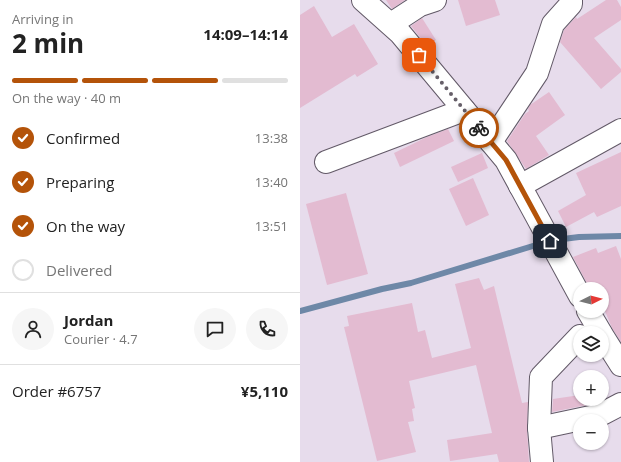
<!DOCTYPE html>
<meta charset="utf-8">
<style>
:root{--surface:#fff;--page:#f6f6f6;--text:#222;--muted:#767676;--line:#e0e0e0;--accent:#b45309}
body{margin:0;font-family:"Open Sans",sans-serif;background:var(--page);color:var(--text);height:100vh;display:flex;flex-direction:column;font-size:15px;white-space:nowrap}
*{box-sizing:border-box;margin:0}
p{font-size:13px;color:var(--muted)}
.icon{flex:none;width:22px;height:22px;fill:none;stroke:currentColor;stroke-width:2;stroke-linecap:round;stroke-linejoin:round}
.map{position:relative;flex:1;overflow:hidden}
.sheet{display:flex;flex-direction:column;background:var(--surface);width:300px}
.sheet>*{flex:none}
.needle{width:26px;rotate:84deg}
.buttons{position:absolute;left:273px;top:282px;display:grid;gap:8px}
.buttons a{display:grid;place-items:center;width:36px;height:36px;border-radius:50%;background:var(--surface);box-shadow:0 1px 3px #0004;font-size:20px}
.pin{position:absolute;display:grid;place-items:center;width:34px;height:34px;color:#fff;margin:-17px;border-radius:8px;box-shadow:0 2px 6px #0006}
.courier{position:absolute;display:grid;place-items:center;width:40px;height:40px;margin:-20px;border:3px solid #b45309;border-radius:50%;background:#fff;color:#222;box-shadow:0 1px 5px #0007}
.head em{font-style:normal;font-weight:700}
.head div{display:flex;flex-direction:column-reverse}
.head{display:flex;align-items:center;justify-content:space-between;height:68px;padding:0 12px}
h1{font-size:26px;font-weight:700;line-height:30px}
.bar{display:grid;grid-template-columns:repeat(4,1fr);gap:6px 4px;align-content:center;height:48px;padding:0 12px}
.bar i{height:5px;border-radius:3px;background:var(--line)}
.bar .active{background:var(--accent)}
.bar p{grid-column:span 4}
.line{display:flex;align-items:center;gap:10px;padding:0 12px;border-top:1px solid var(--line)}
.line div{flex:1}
.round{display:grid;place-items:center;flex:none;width:42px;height:42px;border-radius:21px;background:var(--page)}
ol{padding:0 12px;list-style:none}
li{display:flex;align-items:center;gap:12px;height:44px}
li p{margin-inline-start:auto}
li .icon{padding:4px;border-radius:50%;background:var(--accent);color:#fff;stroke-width:4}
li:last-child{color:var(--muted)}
li i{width:22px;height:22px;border:2px solid var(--line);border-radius:50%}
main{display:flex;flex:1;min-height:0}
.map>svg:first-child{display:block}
</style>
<main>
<section class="sheet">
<div class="head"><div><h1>2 min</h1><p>Arriving in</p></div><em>14:09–14:14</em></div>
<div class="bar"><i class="active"></i><i class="active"></i><i class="active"></i><i></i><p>On the way · 40 m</p></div>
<ol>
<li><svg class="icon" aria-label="check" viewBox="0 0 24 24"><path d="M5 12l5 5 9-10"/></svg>Confirmed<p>13:38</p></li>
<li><svg class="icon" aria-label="check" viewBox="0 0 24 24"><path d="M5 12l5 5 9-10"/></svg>Preparing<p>13:40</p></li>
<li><svg class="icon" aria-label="check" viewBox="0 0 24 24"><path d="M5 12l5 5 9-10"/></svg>On the way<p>13:51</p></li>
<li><i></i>Delivered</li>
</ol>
<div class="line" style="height:72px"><a class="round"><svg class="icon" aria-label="person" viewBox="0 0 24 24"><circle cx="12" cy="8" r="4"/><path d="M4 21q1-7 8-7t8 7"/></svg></a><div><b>Jordan</b><p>Courier · 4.7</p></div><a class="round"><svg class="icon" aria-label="chat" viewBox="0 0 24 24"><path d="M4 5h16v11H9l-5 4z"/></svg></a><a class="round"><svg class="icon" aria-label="phone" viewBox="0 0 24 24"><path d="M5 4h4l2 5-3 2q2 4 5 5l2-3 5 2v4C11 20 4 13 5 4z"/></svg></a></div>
<div class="line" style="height:52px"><div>Order #6757</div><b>¥5,110</b></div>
</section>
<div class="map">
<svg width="321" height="462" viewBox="0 0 321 462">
<rect width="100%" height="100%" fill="#e7dcec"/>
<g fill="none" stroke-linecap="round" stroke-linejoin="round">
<g stroke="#6e88a7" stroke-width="6">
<polyline points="255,240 279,237 321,236"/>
<polyline points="0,311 82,289 111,283 246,242"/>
</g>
</g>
<g fill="#e3bbd1">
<polygon points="86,0 105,0 92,9"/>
<polygon points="158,0 195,0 200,15 166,26"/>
<polygon points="306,0 317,0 321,7 321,20 294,38 321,69 321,72 301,89 260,42 264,30 276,17 277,19"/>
<polygon points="14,6 32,37 54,24 78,64 57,77 55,74 0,108 0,15"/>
<polygon points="122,18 136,40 127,46 111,26"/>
<polygon points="249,92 265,115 236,136 249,155 226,169 207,141 225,114 229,111 228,109 230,105"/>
<polygon points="148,129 154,141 100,167 94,153 127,137"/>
<polygon points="321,152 321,206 297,217 294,212 266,227 258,211 286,195 276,173"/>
<polygon points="182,153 188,168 158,182 151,167"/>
<polygon points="173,178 189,215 166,226 149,189"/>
<polygon points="46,193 68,274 27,285 6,204"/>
<polygon points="316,246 321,259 321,342 312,328 302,304 302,289 290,289 273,257 296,248 298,253"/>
<polygon points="179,278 184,290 194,286 222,403 228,402 227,429 229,462 199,462 197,454 150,461 147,440 192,433 176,365 109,381 115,408 112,409 114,421 108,422 116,452 77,461 44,327 49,326 47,316 112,303 118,332 125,330 132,358 171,348 155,284"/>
<polygon points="280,395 280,399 287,399 287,405 252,412 253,399"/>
</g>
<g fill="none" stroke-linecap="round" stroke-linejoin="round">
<defs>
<g id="minor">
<polyline points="63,0 100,33 206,160 280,296"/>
<polyline points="91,24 120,5 135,0"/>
<polyline points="191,142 237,73 253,24 271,4 271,0"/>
<polyline points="26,162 164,110"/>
<polyline points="220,186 321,130"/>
<polyline points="288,311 301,333"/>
<polyline points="302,335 321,365"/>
<polyline points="239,428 300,415 321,404"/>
<polyline points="242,462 239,428 241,377 280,336"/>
</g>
</defs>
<use href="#minor" stroke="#625967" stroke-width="24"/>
<use href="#minor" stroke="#fff" stroke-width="22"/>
</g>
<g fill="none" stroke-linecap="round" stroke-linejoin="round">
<polyline stroke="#665f69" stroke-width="4" stroke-dasharray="0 7.2" points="119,55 179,128"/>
<polyline stroke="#b45309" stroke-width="5" points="179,128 206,160 250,241"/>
</g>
</svg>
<div class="buttons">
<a><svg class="needle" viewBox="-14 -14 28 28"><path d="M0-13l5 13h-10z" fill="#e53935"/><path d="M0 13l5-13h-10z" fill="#767676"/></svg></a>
<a><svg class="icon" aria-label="layers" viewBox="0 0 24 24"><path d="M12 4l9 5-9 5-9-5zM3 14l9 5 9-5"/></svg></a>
<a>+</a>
<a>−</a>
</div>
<div class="pin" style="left:119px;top:55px;background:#ea580c"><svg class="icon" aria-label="bag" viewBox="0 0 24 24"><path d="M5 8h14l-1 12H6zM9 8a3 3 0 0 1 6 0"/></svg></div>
<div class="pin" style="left:250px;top:241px;background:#1f2937"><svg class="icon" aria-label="home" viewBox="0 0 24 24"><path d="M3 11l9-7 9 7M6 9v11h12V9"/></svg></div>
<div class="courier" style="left:179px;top:128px"><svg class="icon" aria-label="bike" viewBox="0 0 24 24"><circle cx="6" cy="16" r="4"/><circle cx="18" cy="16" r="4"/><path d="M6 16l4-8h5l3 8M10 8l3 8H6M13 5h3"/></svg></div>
</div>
</main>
